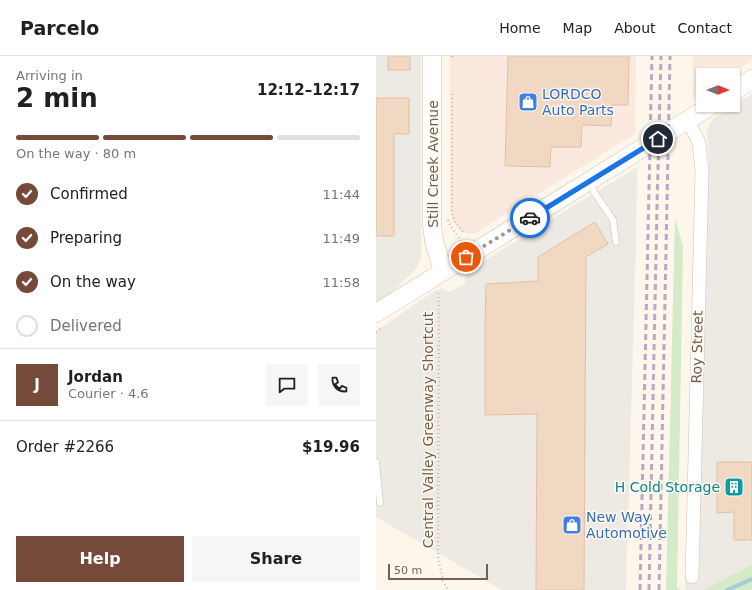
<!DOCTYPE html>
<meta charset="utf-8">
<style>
:root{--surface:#fff;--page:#f6f6f6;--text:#202124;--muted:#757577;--line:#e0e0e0;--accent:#764a3a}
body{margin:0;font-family:"DejaVu Sans",sans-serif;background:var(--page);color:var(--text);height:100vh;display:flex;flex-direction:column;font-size:15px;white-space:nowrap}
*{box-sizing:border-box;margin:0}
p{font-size:13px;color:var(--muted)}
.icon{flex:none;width:22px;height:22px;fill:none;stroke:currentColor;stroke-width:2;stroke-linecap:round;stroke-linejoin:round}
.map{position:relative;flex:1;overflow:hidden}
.sheet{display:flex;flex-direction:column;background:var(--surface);width:376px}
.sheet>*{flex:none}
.needle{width:26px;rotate:90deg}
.controls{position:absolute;left:320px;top:12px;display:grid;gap:8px}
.controls a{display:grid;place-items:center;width:44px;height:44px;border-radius:0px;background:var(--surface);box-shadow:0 1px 3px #0004;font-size:20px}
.scale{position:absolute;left:12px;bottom:10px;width:100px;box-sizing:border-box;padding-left:4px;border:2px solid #765f4e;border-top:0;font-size:11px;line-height:14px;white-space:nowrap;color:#765f4e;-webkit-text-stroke:3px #fefaf1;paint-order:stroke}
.pin{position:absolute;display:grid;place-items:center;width:34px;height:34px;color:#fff;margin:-17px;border:2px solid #fff;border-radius:50%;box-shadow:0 1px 4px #0007}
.courier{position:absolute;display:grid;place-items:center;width:40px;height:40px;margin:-20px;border:3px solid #1a73e8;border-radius:50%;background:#fff;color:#222;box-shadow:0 1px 5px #0007}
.overview em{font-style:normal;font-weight:700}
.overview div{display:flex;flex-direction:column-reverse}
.overview{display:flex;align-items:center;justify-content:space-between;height:68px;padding:0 16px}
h1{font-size:26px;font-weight:700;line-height:30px}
.bar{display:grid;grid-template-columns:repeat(4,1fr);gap:6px 4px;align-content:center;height:48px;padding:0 16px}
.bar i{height:5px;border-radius:3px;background:var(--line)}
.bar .on{background:var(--accent)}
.bar p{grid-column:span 4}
.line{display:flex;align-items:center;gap:10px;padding:0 16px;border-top:1px solid var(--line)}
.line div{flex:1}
.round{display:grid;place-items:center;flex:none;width:42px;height:42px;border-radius:0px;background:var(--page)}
ol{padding:0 16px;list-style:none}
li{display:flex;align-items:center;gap:12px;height:44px}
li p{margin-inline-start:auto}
li .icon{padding:4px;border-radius:50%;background:var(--accent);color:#fff;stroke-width:4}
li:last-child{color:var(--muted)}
li i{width:22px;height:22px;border:2px solid var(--line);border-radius:50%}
.button{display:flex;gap:8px;margin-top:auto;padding:8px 16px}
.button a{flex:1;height:46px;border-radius:0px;background:var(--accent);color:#fff;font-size:16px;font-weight:700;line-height:46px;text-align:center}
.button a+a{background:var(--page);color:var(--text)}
header{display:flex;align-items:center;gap:24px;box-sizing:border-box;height:56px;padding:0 20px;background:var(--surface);border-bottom:1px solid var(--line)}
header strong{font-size:19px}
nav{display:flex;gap:22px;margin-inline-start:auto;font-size:14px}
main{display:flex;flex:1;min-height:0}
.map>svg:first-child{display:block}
</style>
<header>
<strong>Parcelo</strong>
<nav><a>Home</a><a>Map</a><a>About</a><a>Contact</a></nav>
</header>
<main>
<section class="sheet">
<div class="overview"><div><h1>2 min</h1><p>Arriving in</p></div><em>12:12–12:17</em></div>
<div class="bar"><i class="on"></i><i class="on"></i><i class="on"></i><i></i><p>On the way · 80 m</p></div>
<ol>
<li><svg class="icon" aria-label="check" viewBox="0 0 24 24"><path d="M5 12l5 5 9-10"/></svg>Confirmed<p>11:44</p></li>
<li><svg class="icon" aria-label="check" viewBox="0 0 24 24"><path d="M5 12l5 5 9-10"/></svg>Preparing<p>11:49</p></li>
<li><svg class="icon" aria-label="check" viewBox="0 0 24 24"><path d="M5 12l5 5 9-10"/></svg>On the way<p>11:58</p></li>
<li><i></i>Delivered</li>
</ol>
<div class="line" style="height:72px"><b class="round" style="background:var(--accent);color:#fff">J</b><div><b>Jordan</b><p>Courier · 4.6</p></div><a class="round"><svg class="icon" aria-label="chat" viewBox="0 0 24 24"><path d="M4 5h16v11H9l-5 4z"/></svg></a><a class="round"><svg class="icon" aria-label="phone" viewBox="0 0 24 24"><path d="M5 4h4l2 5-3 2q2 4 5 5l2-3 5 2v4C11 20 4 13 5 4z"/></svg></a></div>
<div class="line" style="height:52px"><div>Order #2266</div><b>$19.96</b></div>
<div class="button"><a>Help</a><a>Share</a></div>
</section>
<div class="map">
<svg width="376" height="534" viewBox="0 0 376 534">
<rect width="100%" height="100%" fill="#fcf6eb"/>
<g fill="#fbe9df">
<polygon points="74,0 260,0 259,78 99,177 91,178 84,175 78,167 74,153"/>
<polygon points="317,0 376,0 376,4 355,19 327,19 327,37 316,44"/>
</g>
<g fill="#ede9e3">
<polygon points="0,0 45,0 45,203 40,213 13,238 0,246"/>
<polygon points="376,38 376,534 309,534 310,520 323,519 333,109 331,75 334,67 338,62"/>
<polygon points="261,111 260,185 250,534 126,534 0,461 0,275 60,234 67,233 73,236 89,228 89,220 98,211"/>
</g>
<g fill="#d4eac9">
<polygon points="299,163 307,190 301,531 305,534 290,534"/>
<polygon points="376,509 376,534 327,534"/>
</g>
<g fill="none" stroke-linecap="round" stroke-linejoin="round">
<polyline stroke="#a6ccd7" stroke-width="4" points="351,534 376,523"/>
</g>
<g fill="#f0d8c3" stroke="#e2bfa4">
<rect x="12" y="0" width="22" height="14"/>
<polygon points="132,0 253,0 252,49 236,49 235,70 206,69 205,91 175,91 174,111 129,110"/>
<polygon points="0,42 33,42 33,78 18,78 18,180 0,180"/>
<polygon points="219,166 232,188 210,201 208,534 160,534 161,358 109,359 109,270 110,228 162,225 162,201"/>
<polygon points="341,406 376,406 376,484 358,484 358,456 341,457"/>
</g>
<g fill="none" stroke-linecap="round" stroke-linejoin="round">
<defs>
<g id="lane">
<polyline points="212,127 237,164 240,186"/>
<polyline points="0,406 4,447"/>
</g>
<polyline id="street" points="312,64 323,87 326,115 316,521"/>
<g id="secondary">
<polyline points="56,0 56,169 58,185 67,215"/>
<polyline points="357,36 376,23"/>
<polyline points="0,257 336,49"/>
</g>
</defs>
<use href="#lane" stroke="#cebfb0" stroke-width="7"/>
<use href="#street" stroke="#cebfb0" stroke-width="14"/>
<use href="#secondary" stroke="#d3c1b0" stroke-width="19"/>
<g stroke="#d6bba6" stroke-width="2.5" stroke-dasharray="1 3" stroke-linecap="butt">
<polyline points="76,1 76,0"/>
<path d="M76,38V157C78,166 83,170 88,177"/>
<path d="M72,164C75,174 82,177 85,187"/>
<polyline points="62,237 63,253 62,501 67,525 72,534"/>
<polyline points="0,276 6,272"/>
</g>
<use href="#lane" stroke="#fff" stroke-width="6"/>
<use href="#street" stroke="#fff" stroke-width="13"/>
<use href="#secondary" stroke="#fff" stroke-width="18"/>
<g stroke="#baa8c6" stroke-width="3" stroke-dasharray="6 4" stroke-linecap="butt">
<polyline points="264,534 276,0"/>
<polyline points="273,534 281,151 285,0"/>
<polyline points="283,534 294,0"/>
</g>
</g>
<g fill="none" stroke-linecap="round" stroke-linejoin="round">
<polyline stroke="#a59485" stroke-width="4" stroke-dasharray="0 7.2" points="90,201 154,162"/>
<polyline stroke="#1a73e8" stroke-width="5" points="154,162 282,83"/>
</g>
<defs>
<symbol id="shop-square" viewBox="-11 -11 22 22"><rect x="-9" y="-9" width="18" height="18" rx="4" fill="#3f7fe0" stroke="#fefaf1"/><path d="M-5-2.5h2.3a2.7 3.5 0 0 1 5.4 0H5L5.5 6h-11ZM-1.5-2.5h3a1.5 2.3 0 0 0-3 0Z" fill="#fff"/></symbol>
<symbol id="building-square" viewBox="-11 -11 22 22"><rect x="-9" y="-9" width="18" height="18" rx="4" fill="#0f9aa8" stroke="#fefaf1"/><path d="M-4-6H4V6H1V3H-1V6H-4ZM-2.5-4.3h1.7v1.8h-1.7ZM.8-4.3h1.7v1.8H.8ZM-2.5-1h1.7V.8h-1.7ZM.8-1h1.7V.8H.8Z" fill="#fff"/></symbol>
</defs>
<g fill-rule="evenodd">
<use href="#shop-square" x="141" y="35" width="22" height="22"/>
<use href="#building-square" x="347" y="420" width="22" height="22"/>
<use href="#shop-square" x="185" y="458" width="22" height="22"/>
</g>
<g text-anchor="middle" stroke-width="3" stroke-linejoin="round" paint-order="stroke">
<g font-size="14" fill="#366cbe" stroke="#fefaf1" text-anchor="start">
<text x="166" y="43">LORDCO<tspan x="166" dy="16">Auto Parts</tspan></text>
<text x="210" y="466">New Way<tspan x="210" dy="16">Automotive</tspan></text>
</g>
<g font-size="14" fill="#765f4e" stroke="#fefaf1">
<text transform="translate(57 108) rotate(-90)" y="5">Still Creek Avenue</text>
<text transform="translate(321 291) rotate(-89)" y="5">Roy Street</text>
<text transform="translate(52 374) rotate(-90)" y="5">Central Valley Greenway Shortcut</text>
</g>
<g font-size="14" fill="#0d838f" stroke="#fefaf1" text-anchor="end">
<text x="344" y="436">H Cold Storage</text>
</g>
</g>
</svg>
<div class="controls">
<a><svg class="needle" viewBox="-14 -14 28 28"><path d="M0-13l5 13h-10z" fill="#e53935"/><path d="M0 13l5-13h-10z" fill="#757577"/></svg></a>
</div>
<div class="scale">50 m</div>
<div class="pin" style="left:90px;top:201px;background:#ea580c"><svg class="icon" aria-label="bag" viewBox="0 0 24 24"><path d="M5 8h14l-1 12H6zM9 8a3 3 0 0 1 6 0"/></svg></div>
<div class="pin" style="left:282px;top:83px;background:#1f2937"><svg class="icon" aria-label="home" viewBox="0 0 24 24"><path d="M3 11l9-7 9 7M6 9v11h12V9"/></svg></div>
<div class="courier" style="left:154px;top:162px"><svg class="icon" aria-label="car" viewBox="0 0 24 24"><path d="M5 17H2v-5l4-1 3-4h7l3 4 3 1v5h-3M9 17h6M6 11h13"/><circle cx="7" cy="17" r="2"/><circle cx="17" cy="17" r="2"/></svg></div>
</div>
</main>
